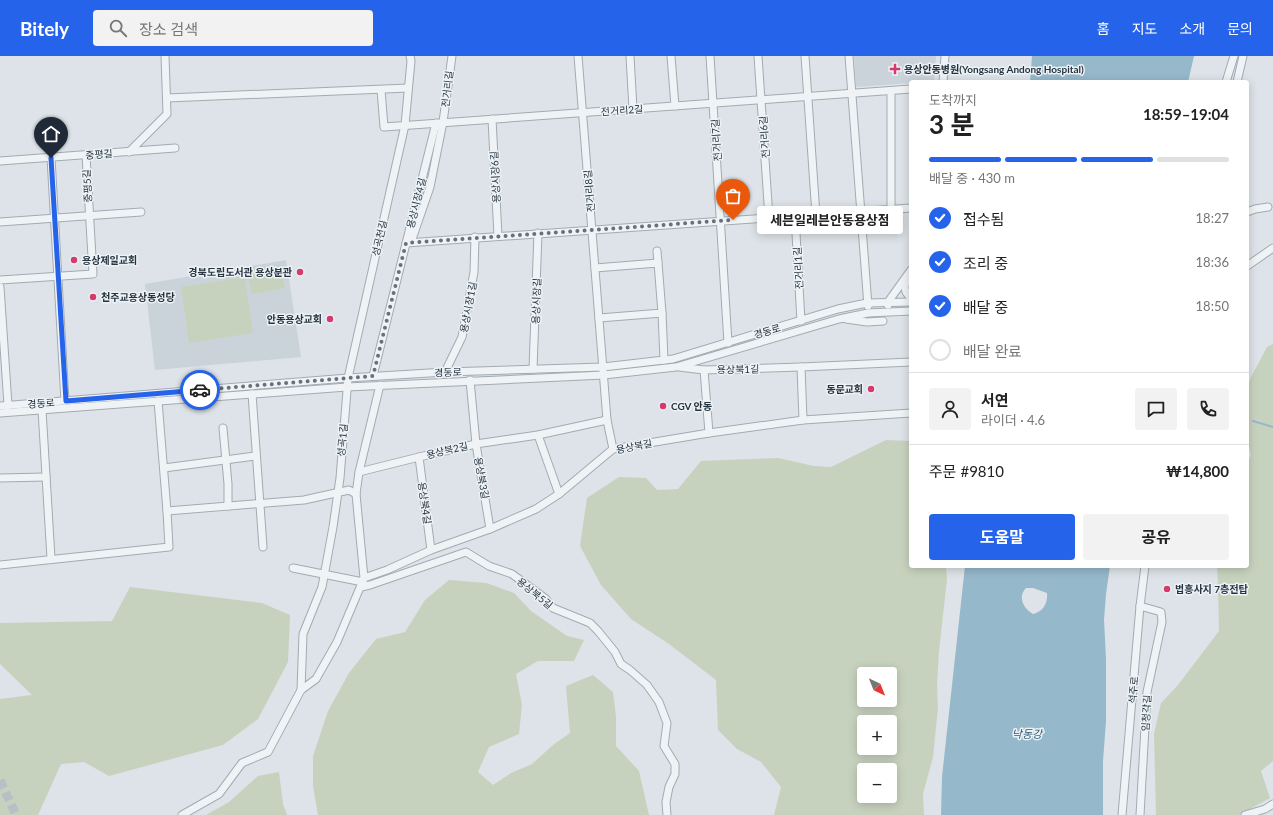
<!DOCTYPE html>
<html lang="ko">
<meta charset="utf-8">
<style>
:root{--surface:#fff;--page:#f2f2f2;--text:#222;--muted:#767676;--line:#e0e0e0;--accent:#2563eb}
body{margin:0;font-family:Lato,"Noto Sans KR",sans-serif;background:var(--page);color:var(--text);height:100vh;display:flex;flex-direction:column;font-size:15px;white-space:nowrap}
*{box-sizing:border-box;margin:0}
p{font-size:13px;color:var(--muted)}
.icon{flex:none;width:22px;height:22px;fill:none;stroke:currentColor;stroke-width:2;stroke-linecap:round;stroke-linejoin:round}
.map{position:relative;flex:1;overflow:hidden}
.sheet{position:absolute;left:909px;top:24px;width:340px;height:488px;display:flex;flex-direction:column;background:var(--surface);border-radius:4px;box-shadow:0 2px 10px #0003}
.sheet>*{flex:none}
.needle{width:26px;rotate:137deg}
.fabs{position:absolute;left:857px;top:611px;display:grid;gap:8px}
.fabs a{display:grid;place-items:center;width:40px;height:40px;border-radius:4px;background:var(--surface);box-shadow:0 2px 10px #0003;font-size:20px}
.pin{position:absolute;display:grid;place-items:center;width:34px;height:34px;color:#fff;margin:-41px -17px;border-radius:50% 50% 50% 0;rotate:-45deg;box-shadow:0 0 4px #0007}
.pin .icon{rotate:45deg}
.courier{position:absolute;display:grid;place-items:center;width:40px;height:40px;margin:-20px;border:3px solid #2563eb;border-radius:50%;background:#fff;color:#222;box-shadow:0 1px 5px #0007}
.bubble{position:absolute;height:28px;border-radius:4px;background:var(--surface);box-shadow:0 2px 10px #0003;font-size:13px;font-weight:700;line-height:28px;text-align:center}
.summary em{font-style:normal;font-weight:700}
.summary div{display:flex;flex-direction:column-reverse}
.summary{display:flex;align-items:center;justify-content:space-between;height:68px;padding:0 20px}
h1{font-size:26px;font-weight:700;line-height:30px}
.bar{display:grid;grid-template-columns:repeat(4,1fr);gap:6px 4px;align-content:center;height:48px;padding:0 20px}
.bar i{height:5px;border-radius:3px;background:var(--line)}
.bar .current{background:var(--accent)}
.bar p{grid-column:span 4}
.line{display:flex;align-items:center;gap:10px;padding:0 20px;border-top:1px solid var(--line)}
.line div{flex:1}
.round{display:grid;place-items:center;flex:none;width:42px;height:42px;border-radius:4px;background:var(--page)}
ol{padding:0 20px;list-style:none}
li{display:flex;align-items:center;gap:12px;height:44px}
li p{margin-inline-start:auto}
li .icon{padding:4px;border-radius:50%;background:var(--accent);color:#fff;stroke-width:4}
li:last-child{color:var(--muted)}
li i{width:22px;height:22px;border:2px solid var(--line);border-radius:50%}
.cta{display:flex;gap:8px;margin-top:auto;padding:8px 20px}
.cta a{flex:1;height:46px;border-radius:4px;background:var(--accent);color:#fff;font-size:16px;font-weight:700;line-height:46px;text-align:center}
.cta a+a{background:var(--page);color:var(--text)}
header{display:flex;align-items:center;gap:24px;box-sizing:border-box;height:56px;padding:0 20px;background:var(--accent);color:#fff}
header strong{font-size:19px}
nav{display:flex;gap:22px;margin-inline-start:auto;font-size:14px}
.search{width:280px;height:36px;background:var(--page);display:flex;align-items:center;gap:10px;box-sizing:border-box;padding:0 14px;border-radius:4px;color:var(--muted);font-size:15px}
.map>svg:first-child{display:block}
</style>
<header>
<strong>Bitely</strong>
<div class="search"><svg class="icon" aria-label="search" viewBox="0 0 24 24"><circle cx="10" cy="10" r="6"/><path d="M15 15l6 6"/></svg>장소 검색</div>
<nav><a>홈</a><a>지도</a><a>소개</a><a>문의</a></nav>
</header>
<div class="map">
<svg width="1273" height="759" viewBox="0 0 1273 759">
<rect width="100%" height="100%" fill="#dde3e8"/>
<g fill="#cbd3da">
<polygon points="854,0 936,0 934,26 911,26 911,27 856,31"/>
<polygon points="286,204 301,301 155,314 145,228"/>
</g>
<g fill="#c7d2be" fill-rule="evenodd">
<polygon points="280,208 285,232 252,238 247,215"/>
<polygon points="245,221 253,277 189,287 181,231"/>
<polygon points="1273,288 1273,705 1261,715 1270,742 1239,759 1156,759 1154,678 1161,647 1178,629 1219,575 1218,530 1217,510 1247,510 1247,409 1251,399 1247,385 1247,332 1251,321 1267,291"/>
<path d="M886,384L911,385V510H946L947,523L939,595L937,630L938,652L933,701L923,738L924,759H774L781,731L761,706L737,693L718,674L716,624L669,588L631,563L601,529L580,490L587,442L619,421L646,422L657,434L678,433L701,405L778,402L814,410L831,411ZM864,618H890V644H864ZM864,666H890V692H864ZM864,714H890V740H864Z"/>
<polygon points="449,524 486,527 514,537 531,555 567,580 584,584 574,605 538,605 516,618 522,649 519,678 489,691 478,716 493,729 511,717 532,708 553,689 570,677 566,630 593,619 613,636 616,661 616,690 639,715 649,759 318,759 313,730 313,700 328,655 349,617 376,583 405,576 425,544"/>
<polygon points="130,531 262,547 290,559 288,606 258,663 223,689 109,720 84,706 61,708 38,759 0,759 0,643 32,639 0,608 0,567 112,565"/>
<polygon points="279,716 283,748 287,759 206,759 229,746 258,720"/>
</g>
<g fill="#96b8cb" fill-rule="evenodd">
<polygon points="1032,0 1194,0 1188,26 1030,26"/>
<path d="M965,510H1110L1106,538L1104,564L1106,603V665L1103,705V759H941L942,721ZM1026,532H1033L1047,537C1048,547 1043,556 1033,558C1024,553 1017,541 1026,532Z"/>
</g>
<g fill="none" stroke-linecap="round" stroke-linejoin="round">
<g stroke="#96b8cb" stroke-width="2">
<polyline points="1247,361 1248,361"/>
<polyline points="1253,365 1273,371"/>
</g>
<polyline stroke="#b8c0c6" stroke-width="9" stroke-dasharray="9 4.5" stroke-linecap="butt" points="0,724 16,759"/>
<defs>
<g id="minor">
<polyline points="578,0 607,364 613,393"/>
<polyline points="630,0 633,53"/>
<polyline points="671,0 675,50"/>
<polyline points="710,0 728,287"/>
<polyline points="758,0 769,162"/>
<polyline points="805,0 816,159"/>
<polyline points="849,0 868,250"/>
<polyline points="943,26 945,0"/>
<polyline points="1226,26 1234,0"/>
<polyline points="1237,26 1243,0"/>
<polyline points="381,34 384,71 911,33"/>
<polyline points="167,42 408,32"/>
<polyline points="492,63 498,180"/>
<polyline points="129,96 167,58 165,0"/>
<polyline points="51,102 65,345"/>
<polyline points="0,105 175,92"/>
<polyline points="891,154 891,35"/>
<polyline points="1247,156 1255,153 1268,151"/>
<polyline points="795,160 801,265"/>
<polyline points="0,166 141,156"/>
<polyline points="411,186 430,131 443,66 452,0"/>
<polyline points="406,187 911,152"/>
<polyline points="657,195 658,207"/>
<polyline points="1247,210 1273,192"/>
<polyline points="595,212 658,207 662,257 599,262"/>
<path d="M907,223C904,231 904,236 911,242"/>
<polyline points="0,224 93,218 86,99"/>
<polyline points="0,231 8,349"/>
<polyline points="888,249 888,246 911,214"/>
<polyline points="662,257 664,304"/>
<polyline points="846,263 867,266 883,265"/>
<polyline points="679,311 704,314 801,311 911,306"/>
<polyline points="801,311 803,364"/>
<polyline points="533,313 538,177"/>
<polyline points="704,314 709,377"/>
<polyline points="445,316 462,281 474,216 475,181"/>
<polyline points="373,320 436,67"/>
<polyline points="470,324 476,388 490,473"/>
<polyline points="252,338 263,491"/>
<polyline points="158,345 167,455"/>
<polyline points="0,350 348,322 445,316 603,311 673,303 838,253 867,247 911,246"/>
<polyline points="42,354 51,502"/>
<polyline points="0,357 347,331 604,319 676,311 839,263 868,257 911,255"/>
<polyline points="223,372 228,428 228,450"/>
<polyline points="538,379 559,438"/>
<polyline points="419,401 431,494"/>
<polyline points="164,412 255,400"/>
<polyline points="359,416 419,401 476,388 538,379 607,364"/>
<polyline points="0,422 46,421"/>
<polyline points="0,509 169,491 167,455 304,444 349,434 356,438"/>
<polyline points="293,512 363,526"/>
<polyline points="364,522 387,514 431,494 490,473 536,453 559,438 613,393 709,377 803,364 911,357"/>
<polyline points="361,531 370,529 466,496 489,510 512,518 546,543 553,552 590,567 598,575 615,596 621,608 630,614 647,629 659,646 667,667 664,690 675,708 675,718 669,731 666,746 667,759"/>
<polyline points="301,634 303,578 322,531 333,471 340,422 348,322 405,69 411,5 410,0"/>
<polyline points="182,759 219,738 242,707 268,696 301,634 316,623 337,586 364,522 356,438 359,416 380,329"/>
<polyline points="1122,759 1140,550 1145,510"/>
<polyline points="1140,759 1147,636 1162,566 1161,556 1140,550"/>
<polyline points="1245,759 1265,753 1273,748"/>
</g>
</defs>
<use href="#minor" stroke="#a2abb2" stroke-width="9"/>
<use href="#minor" stroke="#f0f3f6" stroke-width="7"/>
</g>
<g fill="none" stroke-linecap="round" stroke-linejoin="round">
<polyline stroke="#66717b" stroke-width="4" stroke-dasharray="0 7.2" points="200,334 373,320 406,187 733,164"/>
<polyline stroke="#2563eb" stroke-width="5" points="51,102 66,345 200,334"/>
</g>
<g fill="#d63a6c" stroke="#edf2f6" stroke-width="1.5">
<path d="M893 7h4v4h4v4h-4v4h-4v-4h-4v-4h4z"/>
<circle cx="74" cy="204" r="4"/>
<circle cx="300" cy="216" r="4"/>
<circle cx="93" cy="241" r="4"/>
<circle cx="330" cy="263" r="4"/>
<circle cx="871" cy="333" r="4"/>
<circle cx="663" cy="350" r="4"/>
<circle cx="1167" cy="533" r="4"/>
</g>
<g text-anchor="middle" stroke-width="3" stroke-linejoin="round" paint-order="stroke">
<g font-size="10" font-weight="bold" fill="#263440" stroke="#edf2f6" text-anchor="start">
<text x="904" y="17">용상안동병원(Yongsang Andong Hospital)</text>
<text x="82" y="208">용상제일교회</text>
<text x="292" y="220" text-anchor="end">경북도립도서관 용상분관</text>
<text x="101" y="245">천주교용상동성당</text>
<text x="322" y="267" text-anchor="end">안동용상교회</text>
<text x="863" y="337" text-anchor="end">동문교회</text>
<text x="671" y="354">CGV 안동</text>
<text x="1175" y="537">법흥사지 7층전탑</text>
</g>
<g font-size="10" fill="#263440" stroke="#edf2f6">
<text transform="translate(447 33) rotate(-83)" y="4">전거리길</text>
<text transform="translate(622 54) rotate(-4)" y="4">전거리2길</text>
<text transform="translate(764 81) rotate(-94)" y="4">전거리6길</text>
<text transform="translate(716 84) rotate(-94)" y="4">전거리7길</text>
<text transform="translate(99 98) rotate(-4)" y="4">중평길</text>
<text transform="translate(495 121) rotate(-93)" y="4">용상시장6길</text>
<text transform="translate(87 130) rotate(-93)" y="4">중평5길</text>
<text transform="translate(589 135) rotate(-95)" y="4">전거리8길</text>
<text transform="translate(416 147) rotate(-76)" y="4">용상시장4길</text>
<text transform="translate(379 182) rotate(-77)" y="4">성곡천길</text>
<text transform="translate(798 212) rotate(-93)" y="4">전거리1길</text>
<text transform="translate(536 245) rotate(-88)" y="4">용상시장길</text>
<text transform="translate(468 251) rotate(-79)" y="4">용상시장1길</text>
<text transform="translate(767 275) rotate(-17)" y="4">경동로</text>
<text transform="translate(738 313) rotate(-1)" y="4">용상북1길</text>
<text transform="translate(448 316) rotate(-2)" y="4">경동로</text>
<text transform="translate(41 347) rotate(-4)" y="4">경동로</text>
<text transform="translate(342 384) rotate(-85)" y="4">성곡1길</text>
<text transform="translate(634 390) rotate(-11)" y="4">용상북길</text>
<text transform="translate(447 394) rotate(-13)" y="4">용상북2길</text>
<text transform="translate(482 422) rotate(80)" y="4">용상북3길</text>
<text transform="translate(425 447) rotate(82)" y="4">용상북4길</text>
<text transform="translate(535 537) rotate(39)" y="4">용상북5길</text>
<text transform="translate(1133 634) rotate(-85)" y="4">석주로</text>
<text transform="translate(1146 657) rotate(-87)" y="4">임청각길</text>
</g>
<g font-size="11" font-style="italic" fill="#2e5a76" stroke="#edf2f6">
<text x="1027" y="682">낙동강</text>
</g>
</g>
</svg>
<div class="fabs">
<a><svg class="needle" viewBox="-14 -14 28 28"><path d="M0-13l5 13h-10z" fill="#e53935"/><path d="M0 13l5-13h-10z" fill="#767676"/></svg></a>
<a>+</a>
<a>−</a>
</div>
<div class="pin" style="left:733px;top:164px;background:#ea580c"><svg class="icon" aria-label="bag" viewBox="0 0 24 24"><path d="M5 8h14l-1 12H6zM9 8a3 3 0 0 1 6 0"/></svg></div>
<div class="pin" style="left:51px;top:102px;background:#1f2937"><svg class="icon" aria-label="home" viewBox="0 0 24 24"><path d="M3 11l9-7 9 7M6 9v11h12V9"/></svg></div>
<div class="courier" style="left:200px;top:334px"><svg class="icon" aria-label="car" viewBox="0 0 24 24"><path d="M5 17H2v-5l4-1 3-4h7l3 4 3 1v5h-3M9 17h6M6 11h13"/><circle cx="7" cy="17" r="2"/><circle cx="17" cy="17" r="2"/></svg></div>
<div class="bubble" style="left:757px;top:150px;width:146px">세븐일레븐안동용상점</div>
<section class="sheet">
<div class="summary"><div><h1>3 분</h1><p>도착까지</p></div><em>18:59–19:04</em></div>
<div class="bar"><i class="current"></i><i class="current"></i><i class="current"></i><i></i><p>배달 중 · 430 m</p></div>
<ol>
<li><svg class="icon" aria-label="check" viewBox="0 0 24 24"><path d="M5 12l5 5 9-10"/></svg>접수됨<p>18:27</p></li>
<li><svg class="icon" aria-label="check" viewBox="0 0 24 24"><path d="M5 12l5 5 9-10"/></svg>조리 중<p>18:36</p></li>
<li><svg class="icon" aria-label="check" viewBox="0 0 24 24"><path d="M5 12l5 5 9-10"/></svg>배달 중<p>18:50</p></li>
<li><i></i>배달 완료</li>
</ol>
<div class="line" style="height:72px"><a class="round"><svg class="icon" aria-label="person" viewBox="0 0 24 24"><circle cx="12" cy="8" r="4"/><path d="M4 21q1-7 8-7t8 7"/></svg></a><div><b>서연</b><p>라이더 · 4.6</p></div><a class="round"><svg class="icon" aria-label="chat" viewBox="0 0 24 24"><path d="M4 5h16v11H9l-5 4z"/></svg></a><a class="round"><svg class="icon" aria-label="phone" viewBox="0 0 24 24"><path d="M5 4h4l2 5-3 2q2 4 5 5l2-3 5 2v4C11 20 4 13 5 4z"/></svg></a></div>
<div class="line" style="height:52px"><div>주문 #9810</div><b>₩14,800</b></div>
<div class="cta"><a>도움말</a><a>공유</a></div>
</section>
</div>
